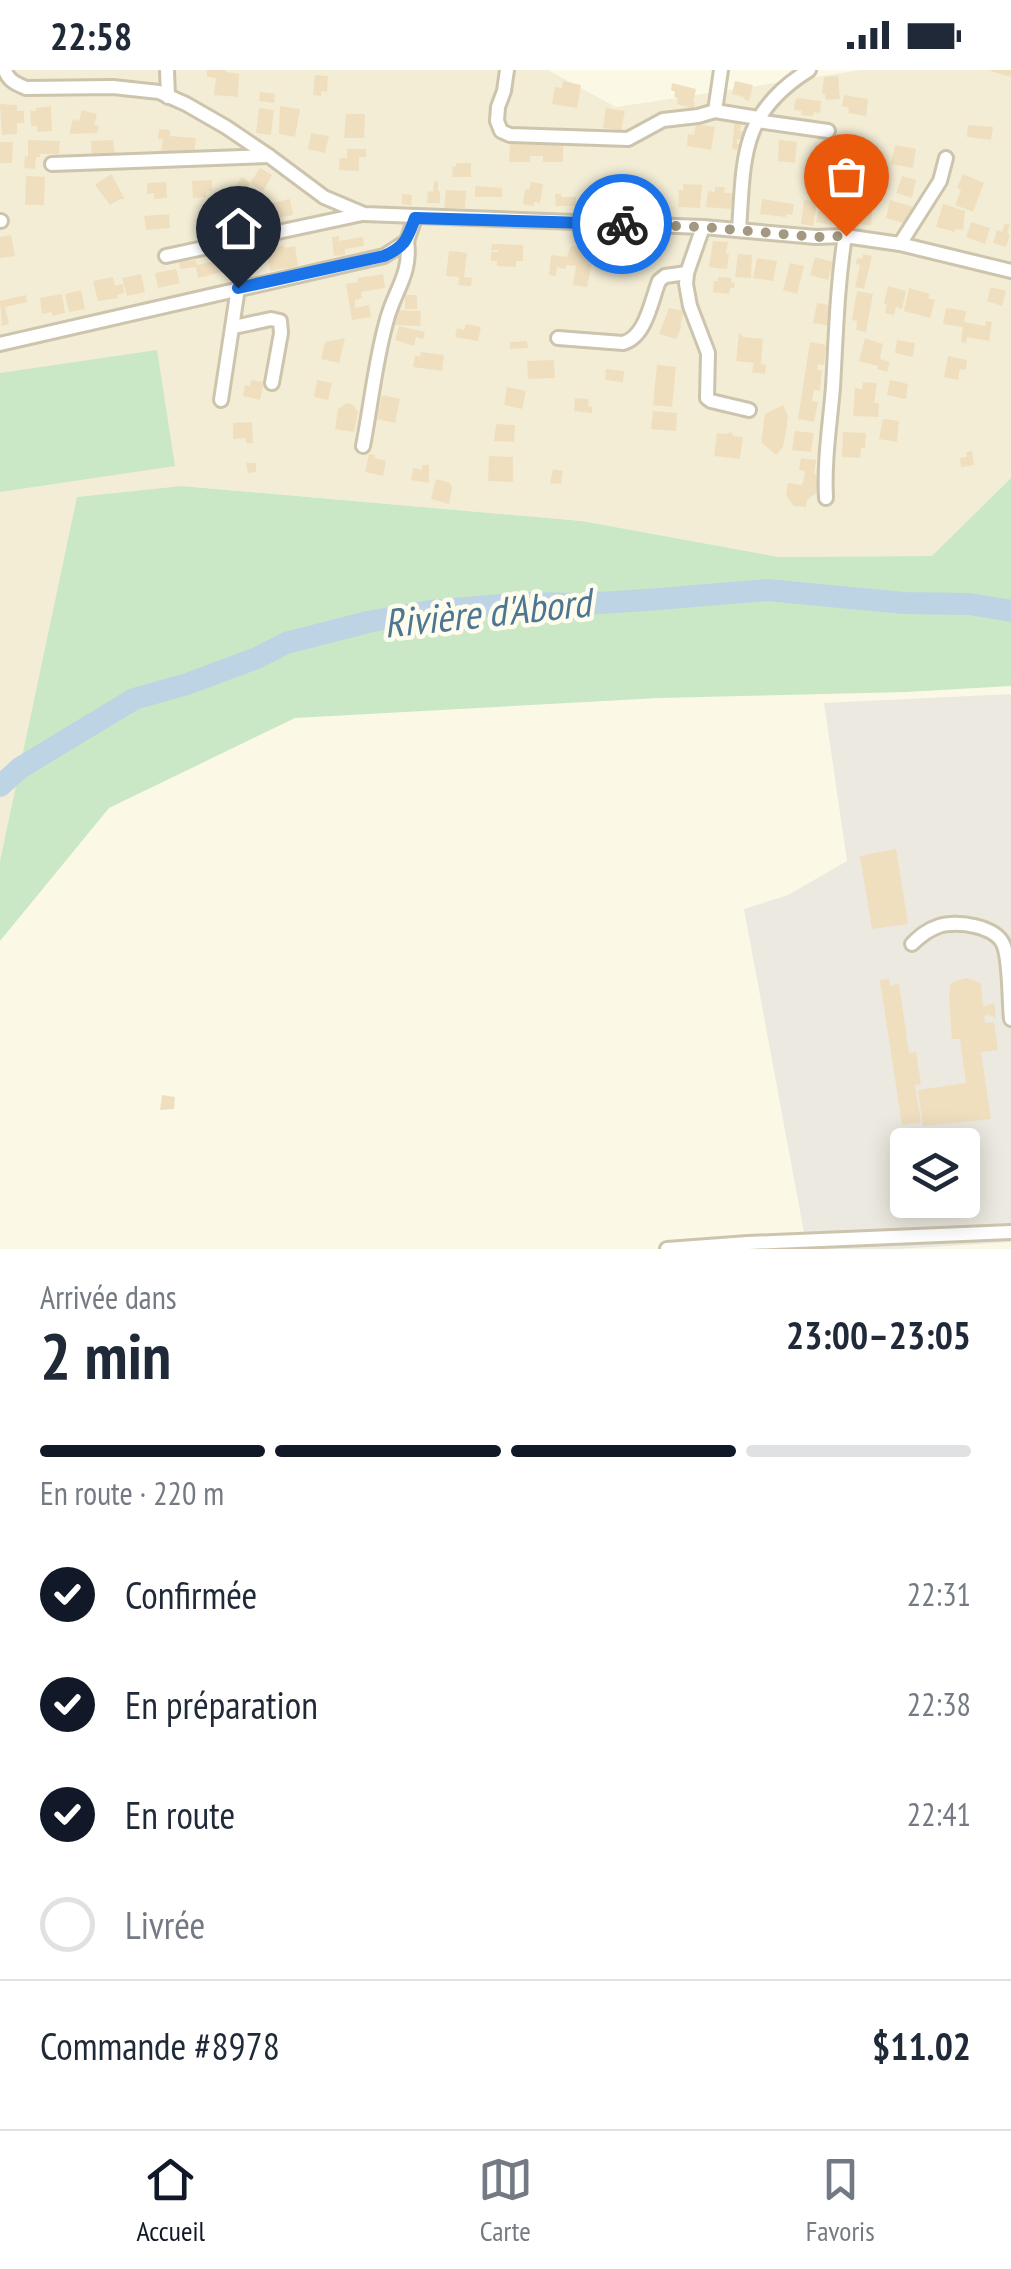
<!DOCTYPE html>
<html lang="fr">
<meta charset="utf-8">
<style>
:root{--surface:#fff;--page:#f2f2f3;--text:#1f2937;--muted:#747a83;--line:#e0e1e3;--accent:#111827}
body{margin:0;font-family:"PT Sans Narrow",sans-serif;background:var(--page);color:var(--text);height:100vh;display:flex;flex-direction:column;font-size:38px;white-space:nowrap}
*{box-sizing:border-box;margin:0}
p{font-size:32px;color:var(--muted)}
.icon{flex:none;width:55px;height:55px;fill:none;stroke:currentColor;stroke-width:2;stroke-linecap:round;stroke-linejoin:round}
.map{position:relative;height:1179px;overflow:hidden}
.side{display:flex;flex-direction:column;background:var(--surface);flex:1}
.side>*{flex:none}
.buttons{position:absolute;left:890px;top:1058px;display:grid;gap:20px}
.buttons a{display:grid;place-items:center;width:90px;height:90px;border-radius:10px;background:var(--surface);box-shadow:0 5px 25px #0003;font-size:50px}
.pin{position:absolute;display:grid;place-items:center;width:85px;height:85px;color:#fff;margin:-102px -42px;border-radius:50% 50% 50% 0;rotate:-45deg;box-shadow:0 0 10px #0007}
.pin .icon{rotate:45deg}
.courier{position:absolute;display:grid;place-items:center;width:100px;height:100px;margin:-50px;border:8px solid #1a73e8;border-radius:50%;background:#fff;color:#222;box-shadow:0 2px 12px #0007}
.overview em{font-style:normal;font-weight:700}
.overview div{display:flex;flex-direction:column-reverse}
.overview{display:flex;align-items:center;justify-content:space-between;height:170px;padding:0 40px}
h1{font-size:65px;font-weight:700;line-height:75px}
.bar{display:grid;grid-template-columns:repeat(4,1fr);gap:15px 10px;align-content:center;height:120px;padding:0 40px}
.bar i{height:12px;border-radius:8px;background:var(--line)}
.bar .on{background:var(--accent)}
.bar p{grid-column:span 4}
.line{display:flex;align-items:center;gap:25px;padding:0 40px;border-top:2px solid var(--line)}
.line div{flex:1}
ol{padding:0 40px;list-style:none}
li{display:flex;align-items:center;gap:30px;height:110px}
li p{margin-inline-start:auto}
li .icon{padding:10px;border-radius:50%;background:var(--accent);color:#fff;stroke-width:4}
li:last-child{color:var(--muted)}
li i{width:55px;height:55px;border:5px solid var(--line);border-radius:50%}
.status{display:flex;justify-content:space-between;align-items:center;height:70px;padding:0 50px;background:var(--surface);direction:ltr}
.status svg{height:28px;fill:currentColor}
.dock{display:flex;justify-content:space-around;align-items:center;height:140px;border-top:2px solid var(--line);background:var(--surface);font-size:28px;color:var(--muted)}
.dock a{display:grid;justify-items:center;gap:5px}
.dock .on{color:var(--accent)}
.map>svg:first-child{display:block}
</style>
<div class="status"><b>22:58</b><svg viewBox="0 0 49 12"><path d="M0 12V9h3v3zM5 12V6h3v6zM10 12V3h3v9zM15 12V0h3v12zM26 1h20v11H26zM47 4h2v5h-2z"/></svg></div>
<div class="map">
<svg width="1011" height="1179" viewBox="0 0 1011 1179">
<rect width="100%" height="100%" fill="#fbf9e6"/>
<polygon fill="#f3edd5" points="0,0 548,0 616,37 861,0 1011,0 1011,408 933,486 779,487 582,451 181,416 78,427 0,791"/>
<path fill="#ece9e0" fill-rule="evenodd" d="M1011,624V1172L898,1179H807L744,839L788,825L847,791L824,633ZM908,1075H962V1130H908Z"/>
<g fill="#cae8c5">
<polygon points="157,280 175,396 0,422 0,303"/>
<polygon points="1011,408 1011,616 906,622 659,628 295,648 109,738 0,871 0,791 77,427 181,416 582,451 779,487 932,486"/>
</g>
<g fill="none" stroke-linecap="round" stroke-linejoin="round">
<polyline stroke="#bcd4e4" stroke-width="22" points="0,716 20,698 134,629 187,614 257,588 286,573 368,552 430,541 525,533 583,534 647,530 767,520 904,533 969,534 1011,541"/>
</g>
<g fill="#efdfbf">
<polygon points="207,0 226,0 226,2 239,4 238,27 214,25 216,8 207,7"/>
<polygon points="988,0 1011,0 1011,4 1010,7"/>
<polygon points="315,5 328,6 327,22 321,21 321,26 313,25"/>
<polygon points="838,6 840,29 826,30 825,24 822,24 824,7"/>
<polygon points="563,11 581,15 577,38 552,34 555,17 562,18"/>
<polygon points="735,11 753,15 749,31 744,29 744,27 732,24"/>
<polygon points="672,13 696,19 693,32 695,32 694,39 677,34 678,28 674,27 675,22 671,20"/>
<polygon points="260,22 275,24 274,33 259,31"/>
<polygon points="844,25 868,29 866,46 848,43 849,38 842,36"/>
<polygon points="798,28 821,31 820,43 814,42 813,46 801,45 802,41 794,40 795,31"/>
<polygon points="0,34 17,35 17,41 24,41 24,53 17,53 17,64 2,65"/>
<polygon points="51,36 52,61 37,62 37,56 31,56 30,41 36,41 36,38"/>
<polygon points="280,36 300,39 295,67 279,64"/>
<polygon points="259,38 274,40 271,65 256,63"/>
<polygon points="606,38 625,41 621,60 603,58"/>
<polygon points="82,40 97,44 94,55 99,56 97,63 69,64 73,49 79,51"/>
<polygon points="346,44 365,44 364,68 344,68"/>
<polygon points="735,47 747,49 747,54 741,53 740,61 747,61 746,70 737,69 737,74 746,74 745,81 732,79"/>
<polygon points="696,54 715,57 711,80 687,76 688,64 694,65"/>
<polygon points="968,55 993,57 991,70 967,67"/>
<polygon points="159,59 170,60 170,66 196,68 194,84 161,81 163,69 158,69"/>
<polygon points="311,63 329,66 325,83 308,79"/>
<polygon points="28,70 60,71 59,84 40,84 40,87 36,87 35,99 24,98 25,86 28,87"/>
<polygon points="113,70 115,87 92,88 91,71"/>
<polygon points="779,70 797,72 795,93 778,91"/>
<polygon points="0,72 13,72 12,93 0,93"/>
<polygon points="510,74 563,75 563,92 543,92 543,86 530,86 530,92 509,92"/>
<polygon points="850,74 867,75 864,93 849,92"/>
<polygon points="815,75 828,77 828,80 834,81 833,94 812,91"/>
<polygon points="895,75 916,79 913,98 891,94"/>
<polygon points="347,79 366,79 366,87 359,87 359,101 339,100 340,88 347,88"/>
<polygon points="456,93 471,93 471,107 452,107 453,96 456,97"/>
<polygon points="260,98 272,105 263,121 250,113 241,127 232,121 242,107 250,113"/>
<polygon points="111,104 125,129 120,129 110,135 95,115"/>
<polygon points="963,104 984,113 973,142 955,135 961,120 957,118"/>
<polygon points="26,106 45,107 44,135 25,135"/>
<polygon points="902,106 916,110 912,128 896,123"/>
<polygon points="212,110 212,121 206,121 206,127 193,128 192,111"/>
<polygon points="434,111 438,112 438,121 440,121 440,133 427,133 428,121 433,122"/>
<polygon points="166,112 167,128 154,129 154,123 147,124 147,113"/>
<polygon points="531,112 543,114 540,133 534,132 534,136 523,134 525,119 529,120"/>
<polygon points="683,114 702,115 700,138 678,137 679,120 683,120"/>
<polygon points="475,116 502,118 502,127 475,127"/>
<polygon points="715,117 725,117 724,123 733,123 731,139 706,137 708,121 715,122"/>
<polygon points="446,120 466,121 465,138 444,138"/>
<polygon points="402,124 412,125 411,135 402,134"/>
<polygon points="555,124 561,124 561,127 576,127 576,136 556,136"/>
<polygon points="647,125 659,126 659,131 665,131 665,142 646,140"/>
<polygon points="581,127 593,127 592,136 601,136 601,151 582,148"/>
<polygon points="613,127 626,128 625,139 612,138"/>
<polygon points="290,129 293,145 273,149 271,133"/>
<polygon points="762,129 794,134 792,145 786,144 786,147 760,144"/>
<polygon points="804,130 817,132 813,156 801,154"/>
<polygon points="890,130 913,137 907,154 886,148"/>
<polygon points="855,131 873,132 871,155 847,153 848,137 855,137"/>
<polygon points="943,134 965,141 963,160 955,159 955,162 936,157"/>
<polygon points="818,141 834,143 832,155 816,152"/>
<polygon points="169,144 170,158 146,160 144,146"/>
<polygon points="971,152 990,158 985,174 966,167"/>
<polygon points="1005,153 1010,155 1007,163 1010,165 1006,177 993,173 997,160 1002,162"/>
<polygon points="11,165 15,186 0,188 0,167"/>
<polygon points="339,166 339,171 363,167 364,176 345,179 345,185 334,186 332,167"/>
<polygon points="713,171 728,172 726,183 729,184 727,199 709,197"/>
<polygon points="492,174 523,175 523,191 516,191 516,197 497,196 497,191 491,191 491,182 498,182 498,180 491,180"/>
<polygon points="284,175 285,178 295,176 298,196 270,201 267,181"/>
<polygon points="571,176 595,177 587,217 573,215 576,196 566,195 566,199 557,197 556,206 549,205 551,185 567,187"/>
<polygon points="449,181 467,183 464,207 472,208 471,216 458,215 459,207 446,206"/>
<polygon points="738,184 752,185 751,208 735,207"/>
<polygon points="863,184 872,186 864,219 855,217 860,195 856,194 857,188 862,189"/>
<polygon points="219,187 219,190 224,190 226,201 198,208 196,197 180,199 179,192 196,190 197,195 211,192 210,188"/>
<polygon points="815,187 833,192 828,210 810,205"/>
<polygon points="757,188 777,191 773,211 753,208"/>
<polygon points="790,193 804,196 797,224 783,220"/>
<polygon points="176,199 180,213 158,218 155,203"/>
<polygon points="141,204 145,222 127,226 122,208"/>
<polygon points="383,204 385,218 361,222 362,228 355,230 355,238 369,235 371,247 352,250 346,214 358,212 358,208"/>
<polygon points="113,207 115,216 123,214 124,223 117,225 118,228 98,231 93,211"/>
<polygon points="718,207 732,208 731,212 735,213 734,218 730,218 729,224 713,222 714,211 718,211"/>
<polygon points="888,216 906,221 902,239 896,237 894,245 885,243 887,235 884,234"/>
<polygon points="991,217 1006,221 1002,236 987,231"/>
<polygon points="909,218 930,224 928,228 935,230 930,248 904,241"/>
<polygon points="81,220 85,239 69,242 65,224"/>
<polygon points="857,221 873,224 866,262 856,260 857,251 852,250"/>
<polygon points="62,224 65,243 52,246 52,242 42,244 40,228"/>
<polygon points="26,225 27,232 5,237 9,254 2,256 0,231"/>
<rect x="405" y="225" width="12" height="14"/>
<polygon points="817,233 835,236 831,256 813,253"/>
<polygon points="669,238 684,241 680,256 682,256 676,269 659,264"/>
<polygon points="946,238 966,241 964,252 985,256 986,251 992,252 989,271 967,267 966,273 961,272 963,257 943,254"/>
<polygon points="393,240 421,241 420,256 393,255"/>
<polygon points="466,254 481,257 478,271 455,267 457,258 464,260"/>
<polygon points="399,256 425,262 423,269 416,267 414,276 395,270"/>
<polygon points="739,263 743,267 763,269 761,294 766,295 765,304 752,302 754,293 736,291"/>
<polygon points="345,268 339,293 321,289 325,272"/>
<polygon points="865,268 883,274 880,289 890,292 887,302 877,299 878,296 859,291"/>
<polygon points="897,270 915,273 913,287 895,283"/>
<polygon points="527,271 528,278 510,279 510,272"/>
<polygon points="810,272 826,275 824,295 818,294 817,300 822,300 820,321 814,320 812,331 818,332 814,352 798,349"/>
<polygon points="421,282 444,285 442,301 413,297 415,286 420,286"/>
<polygon points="948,286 967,290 966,300 960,299 958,310 944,307"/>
<polygon points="554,290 555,308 528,309 527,291"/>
<polygon points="657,295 676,297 672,337 653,335"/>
<polygon points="606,299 624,301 623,312 605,310"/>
<polygon points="251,310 264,312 260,330 243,326 245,315 250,316"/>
<polygon points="317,310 332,313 328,330 314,327"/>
<polygon points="890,310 908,314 906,329 887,325"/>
<polygon points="863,312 877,313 874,333 879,333 878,347 853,346 855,318 862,319"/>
<polygon points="507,317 526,321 522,339 504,335"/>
<polygon points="382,325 400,329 395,353 377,349"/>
<polygon points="575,328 589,329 588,336 592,337 592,343 574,341"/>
<polygon points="347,333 352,334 358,342 354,362 335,359 338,339"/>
<polygon points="783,335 788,346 786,361 783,377 776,385 761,372 765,344"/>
<polygon points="653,341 677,343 676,361 651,359"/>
<polygon points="883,349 899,351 897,372 879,369"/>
<polygon points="252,352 253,373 246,373 246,368 233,369 233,353"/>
<polygon points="496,354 515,355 514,372 494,371"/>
<polygon points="795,361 814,363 811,382 792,380"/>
<polygon points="731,362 734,366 743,367 740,389 714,386 717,363 726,364"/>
<polygon points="843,362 866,363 865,378 861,378 860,388 842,387"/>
<polygon points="972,381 974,395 961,397 960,388 967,387 966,382"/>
<polygon points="369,384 375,385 375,388 386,391 383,406 365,402"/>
<polygon points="489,386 513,387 513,412 488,411"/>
<polygon points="801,388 816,390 814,403 818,408 818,422 807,430 806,437 794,436 786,425 788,413 801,415 803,413 805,401 799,400"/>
<polygon points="246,393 256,393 256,402 248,403"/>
<polygon points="422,395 429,395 429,413 411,410 413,398 422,400"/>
<polygon points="553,399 563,401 561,414 550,413"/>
<polygon points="436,409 450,413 452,418 449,434 431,429"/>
<polygon points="896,779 908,854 872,859 860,786"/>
<polygon points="967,908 981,913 983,937 994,933 996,948 989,945 984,946 985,953 994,952 998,980 981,982 991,1049 923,1056 918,1020 966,1013 960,969 952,969 949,926 950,915 955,911"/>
<polygon points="889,909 890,916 899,914 909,983 916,982 921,1014 915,1015 921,1052 902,1055 880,910"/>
<polygon points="162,1025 175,1027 174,1039 160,1040"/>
</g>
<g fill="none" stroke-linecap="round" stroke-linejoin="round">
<defs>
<g id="minor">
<path d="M5,0C8,11 17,14 26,18L113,17L159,22L186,34L226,57L269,86L324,127L364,144L703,157L816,167L845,166L900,174L1011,201"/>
<polyline points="167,0 168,27"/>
<polyline points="507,0 504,21 498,37 497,51 501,61 510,65 628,69 663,50 698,46 715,41"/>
<polyline points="721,0 715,41 758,48"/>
<polyline points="757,51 828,61"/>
<polyline points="52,94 269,86"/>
<polyline points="0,151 1,151"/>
<polyline points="703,157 687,203 686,214 690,236 708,283 707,328 711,331 749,340"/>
<path d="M739,160C744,87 740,43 809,0"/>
<polyline points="900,174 940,111 946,88"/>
<polyline points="166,186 362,144"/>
<polyline points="234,257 271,249 280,251 281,263 272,313"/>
<path d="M558,268L623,273C646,267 651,231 659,211L665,206L687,203"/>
<polyline points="0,274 384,186 407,171 415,148"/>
<polyline points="221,330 238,218"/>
<path d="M363,376C371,335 375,293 386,253C393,222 412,205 407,171"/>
<path d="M826,428C824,390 830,354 833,317C836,266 837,216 845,166"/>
<path d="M912,874C920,866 927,860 939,856C957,850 997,856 1004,876C1010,893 1009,930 1011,949"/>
<polyline points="667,1179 748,1173 1011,1162"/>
</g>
</defs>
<use href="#minor" stroke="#cdc4ad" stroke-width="18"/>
<use href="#minor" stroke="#fff" stroke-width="12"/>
</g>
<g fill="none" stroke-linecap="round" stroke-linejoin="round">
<polyline stroke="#a39982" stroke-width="10" stroke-dasharray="0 18" points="622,154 703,157 816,167 846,166"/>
<path stroke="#1a73e8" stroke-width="12" d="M238,218L384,186C406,176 407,169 415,148L622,154"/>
</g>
<g text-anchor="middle" stroke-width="9" stroke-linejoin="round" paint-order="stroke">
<g font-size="40" font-style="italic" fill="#4d7693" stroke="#fefced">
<text transform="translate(487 543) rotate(-6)" y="14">Rivière d'Abord</text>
</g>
</g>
</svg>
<div class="buttons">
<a><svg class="icon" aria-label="layers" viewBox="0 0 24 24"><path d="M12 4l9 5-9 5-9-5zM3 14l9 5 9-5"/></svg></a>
</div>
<div class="pin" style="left:846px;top:166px;background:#ea580c"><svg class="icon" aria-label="bag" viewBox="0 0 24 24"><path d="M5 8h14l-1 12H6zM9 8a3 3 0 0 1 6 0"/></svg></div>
<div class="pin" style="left:238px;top:218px;background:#1f2937"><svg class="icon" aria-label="home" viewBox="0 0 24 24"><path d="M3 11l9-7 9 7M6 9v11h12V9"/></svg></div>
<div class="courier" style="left:622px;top:154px"><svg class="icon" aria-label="bike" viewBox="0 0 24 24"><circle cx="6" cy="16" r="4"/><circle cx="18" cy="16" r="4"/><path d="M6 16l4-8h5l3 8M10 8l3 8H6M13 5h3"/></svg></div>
</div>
<section class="side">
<div class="overview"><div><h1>2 min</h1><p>Arrivée dans</p></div><em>23:00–23:05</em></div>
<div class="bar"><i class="on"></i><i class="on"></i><i class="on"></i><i></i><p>En route · 220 m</p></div>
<ol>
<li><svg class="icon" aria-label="check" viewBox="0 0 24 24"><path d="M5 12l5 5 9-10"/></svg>Confirmée<p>22:31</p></li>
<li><svg class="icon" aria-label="check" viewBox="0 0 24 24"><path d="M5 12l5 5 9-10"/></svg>En préparation<p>22:38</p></li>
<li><svg class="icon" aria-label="check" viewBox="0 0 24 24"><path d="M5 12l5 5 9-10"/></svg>En route<p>22:41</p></li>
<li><i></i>Livrée</li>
</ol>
<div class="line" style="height:130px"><div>Commande #8978</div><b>$11.02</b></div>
</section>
<nav class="dock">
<a class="on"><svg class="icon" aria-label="home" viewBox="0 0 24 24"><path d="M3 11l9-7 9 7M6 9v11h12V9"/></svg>Accueil</a>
<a><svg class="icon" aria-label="map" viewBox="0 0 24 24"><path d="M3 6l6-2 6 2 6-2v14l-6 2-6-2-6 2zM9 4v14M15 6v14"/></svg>Carte</a>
<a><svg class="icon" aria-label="saved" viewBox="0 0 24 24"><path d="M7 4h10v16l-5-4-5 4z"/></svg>Favoris</a>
</nav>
